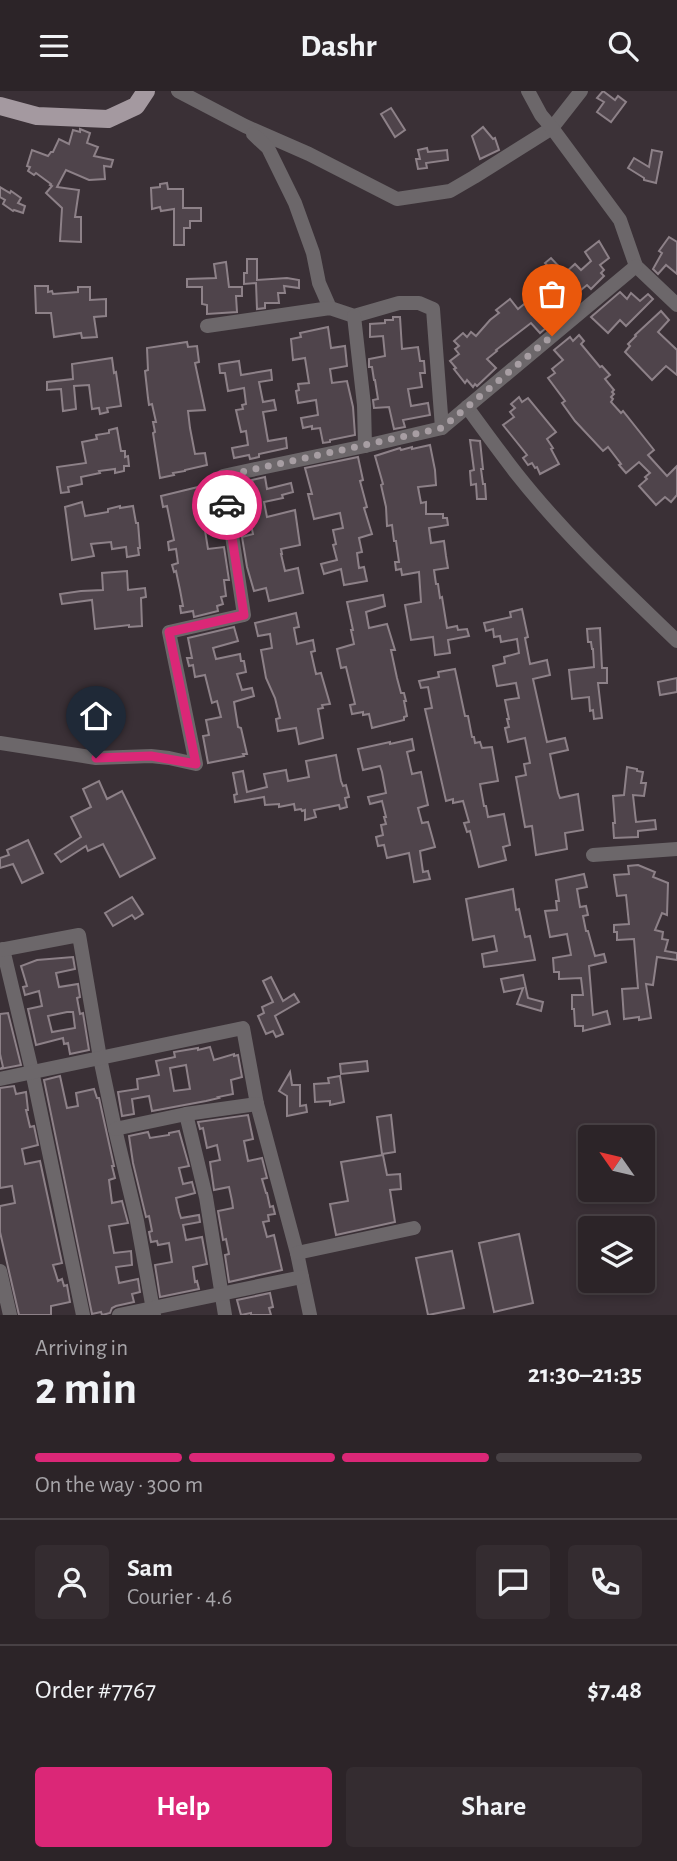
<!DOCTYPE html>
<meta charset="utf-8">
<style>
:root{--surface:#2c2428;--page:#342c30;--text:#f1f3f6;--muted:#a6a4a8;--line:#484145;--accent:#db2777}
body{margin:0;font-family:"Alegreya Sans",sans-serif;background:var(--page);color:var(--text);height:100vh;display:flex;flex-direction:column;font-size:26px;white-space:nowrap}
*{box-sizing:border-box;margin:0}
p{font-size:23px;color:var(--muted)}
.icon{flex:none;width:38px;height:38px;fill:none;stroke:currentColor;stroke-width:2;stroke-linecap:round;stroke-linejoin:round}
.map{position:relative;height:1224px;overflow:hidden}
.side{display:flex;flex-direction:column;background:var(--surface);flex:1}
.side>*{flex:none}
.needle{width:46px;rotate:304deg}
.fabs{position:absolute;left:578px;top:1034px;display:grid;gap:14px}
.fabs a{display:grid;place-items:center;width:77px;height:77px;border-radius:7px;background:var(--surface);box-shadow:0 4px 10px #0003,0 0 0 2px var(--line);font-size:35px}
.pin{position:absolute;display:grid;place-items:center;width:60px;height:60px;color:#fff;margin:-72px -30px;border-radius:50% 50% 50% 0;rotate:-45deg;box-shadow:0 0 7px #0007}
.pin .icon{rotate:45deg}
.courier{position:absolute;display:grid;place-items:center;width:70px;height:70px;margin:-35px;border:5px solid #db2777;border-radius:50%;background:#fff;color:#222;box-shadow:0 2px 9px #0007}
.summary em{font-style:normal;font-weight:700}
.summary div{display:flex;flex-direction:column-reverse}
.summary{display:flex;align-items:center;justify-content:space-between;height:119px;padding:0 35px}
h1{font-size:46px;font-weight:700;line-height:52px}
.bar{display:grid;grid-template-columns:repeat(4,1fr);gap:10px 7px;align-content:center;height:84px;padding:0 35px}
.bar i{height:9px;border-radius:5px;background:var(--line)}
.bar .active{background:var(--accent)}
.bar p{grid-column:span 4}
.line{display:flex;align-items:center;gap:18px;padding:0 35px;border-top:2px solid var(--line)}
.line div{flex:1}
.round{display:grid;place-items:center;flex:none;width:74px;height:74px;border-radius:7px;background:var(--page)}
.action{display:flex;gap:14px;margin-top:auto;padding:14px 35px}
.action a{flex:1;height:80px;border-radius:7px;background:var(--accent);color:#fff;font-size:28px;font-weight:700;line-height:80px;text-align:center}
.action a+a{background:var(--page);color:var(--text)}
header{display:flex;justify-content:space-between;align-items:center;height:91px;padding:0 35px;background:var(--surface);font-size:32px;font-weight:700}
.map>svg:first-child{display:block}
</style>
<header><svg class="icon" aria-label="menu" viewBox="0 0 24 24"><path d="M4 6h16M4 12h16M4 18h16"/></svg>Dashr<svg class="icon" aria-label="search" viewBox="0 0 24 24"><circle cx="10" cy="10" r="6"/><path d="M15 15l6 6"/></svg></header>
<div class="map">
<svg width="677" height="1224" viewBox="0 0 677 1224">
<rect width="100%" height="100%" fill="#3a3036"/>
<g fill="#4f444b" stroke="#8d8188" stroke-width="2" fill-rule="evenodd">
<polygon points="603,0 615,9 618,5 626,11 611,31 597,21 604,11 597,7"/>
<polygon points="391,17 405,39 395,46 381,23"/>
<polygon points="483,36 493,48 495,47 499,59 480,68 472,45"/>
<polygon points="80,38 90,42 87,52 98,56 94,65 113,69 111,76 104,75 105,88 89,89 66,79 57,96 79,99 75,126 81,126 81,151 60,150 62,117 46,102 52,95 50,94 51,93 36,82 34,84 28,80 30,76 27,75 32,59 48,65 51,61 53,61 59,48 69,53 73,39 80,41"/>
<polygon points="427,57 428,61 447,59 448,69 426,72 427,77 418,78 416,68 420,68 418,59"/>
<polygon points="652,59 662,61 656,92 644,89 644,87 628,77 634,67 649,76"/>
<polygon points="167,92 168,98 183,98 183,117 201,117 201,130 190,130 190,137 184,137 184,154 174,154 174,118 161,120 160,116 152,118 151,97 160,96 160,93"/>
<polygon points="0,96 10,102 11,100 21,107 18,112 25,115 23,122 14,119 13,120 3,113 5,109 0,106"/>
<polygon points="669,146 677,151 677,183 666,174 658,183 653,178 662,162 659,160"/>
<polygon points="599,150 609,167 600,174 604,179 601,182 604,185 591,198 587,194 576,203 573,199 538,228 546,237 540,242 531,232 496,259 497,260 487,268 496,277 477,295 475,293 473,296 467,289 465,292 454,278 456,277 450,270 459,263 455,258 459,255 454,250 463,242 467,246 471,241 476,245 490,229 499,222 496,219 510,208 518,218 529,209 531,211 542,201 548,207 560,198 553,190 558,186 545,172 551,167 565,182 575,173 581,179 591,170 585,161"/>
<polygon points="247,168 257,168 257,189 287,187 299,189 299,197 284,195 285,202 278,202 279,212 265,212 265,217 257,218 256,192 244,193 244,182 247,182"/>
<polygon points="226,171 229,196 242,196 242,205 236,205 237,221 207,223 207,214 202,213 202,196 187,196 187,188 216,187 214,173"/>
<polygon points="35,195 48,195 48,201 52,200 53,203 78,201 78,196 90,196 90,209 106,208 106,225 94,226 97,246 82,247 81,242 54,246 51,222 36,222"/>
<polygon points="620,201 627,208 631,202 640,210 648,203 653,208 626,235 620,229 608,242 591,226"/>
<polygon points="661,220 669,229 658,241 677,259 677,284 666,275 652,289 625,261 630,255 628,253 636,245 635,244"/>
<polygon points="393,226 400,226 402,258 418,256 420,270 424,270 425,282 420,282 422,296 408,298 411,315 428,312 430,324 403,329 405,336 394,338 389,316 374,317 373,309 378,308 375,289 374,289 372,276 369,276 369,268 385,265 383,245 370,246 370,233 385,232 385,229 393,229"/>
<polygon points="328,236 331,257 345,255 347,275 330,278 332,292 347,290 353,316 355,344 330,349 330,351 323,352 320,337 312,338 312,335 303,337 301,327 318,324 316,309 298,312 296,300 299,299 298,293 309,292 305,267 293,269 291,248 301,246 300,242"/>
<polygon points="579,244 584,250 581,253 600,276 602,275 610,284 605,288 614,299 612,301 614,303 611,306 613,308 611,311 621,322 623,320 654,359 648,364 667,385 677,375 677,404 671,411 665,406 656,414 639,395 647,388 645,386 650,382 639,371 626,382 619,374 621,373 608,356 603,360 575,330 562,312 565,310 548,287 555,282 552,278 563,269 554,259 570,246 573,250"/>
<polygon points="187,251 188,256 197,255 199,271 195,272 205,319 188,320 190,337 195,363 205,362 207,374 185,379 185,380 173,382 174,384 160,387 153,342 155,341 153,331 156,331 152,313 149,314 148,307 145,280 148,279 147,257"/>
<polygon points="112,267 114,282 116,281 121,315 107,317 108,321 100,323 99,317 92,318 89,294 74,295 76,318 63,320 61,298 47,299 47,291 73,288 72,273"/>
<polygon points="239,270 241,284 271,279 272,289 259,291 263,311 274,309 276,319 263,321 268,350 286,347 287,357 259,363 259,366 250,368 249,364 234,367 232,357 248,354 246,340 241,341 236,319 243,318 242,314 246,313 244,297 228,300 225,282 220,282 219,273"/>
<polygon points="519,306 522,311 528,307 556,341 547,348 553,357 551,358 559,373 540,383 537,376 535,377 532,372 528,374 523,367 527,364 503,334 514,326 510,321 515,317 511,313"/>
<polygon points="117,337 121,360 125,360 125,366 128,365 129,375 124,375 124,380 115,382 115,378 99,380 100,382 81,386 82,393 68,396 69,401 61,402 57,376 86,372 82,351 97,348 96,344 109,342 109,339"/>
<polygon points="470,349 480,350 483,378 481,378 483,393 485,393 486,408 477,408 476,393 471,394 470,380 474,379"/>
<polygon points="430,354 435,379 436,394 418,396 421,412 426,411 426,423 443,423 443,427 447,427 448,434 429,437 431,452 444,450 446,465 448,477 434,479 436,493 438,493 440,507 442,506 447,537 457,535 458,539 467,538 469,545 448,549 450,562 435,564 433,546 411,549 405,514 421,511 419,481 402,484 401,478 396,479 395,471 399,471 396,450 394,450 392,434 387,435 386,416 381,394 383,393 375,365 400,357 401,359 412,356 412,358"/>
<polygon points="358,366 363,389 360,390 367,416 364,417 372,443 359,447 362,461 357,462 359,477 364,476 367,490 344,494 341,478 324,483 321,473 337,469 333,454 336,453 333,439 343,437 340,422 314,428 308,403 312,403 305,377"/>
<polygon points="265,386 267,398 291,392 293,401 282,404 283,407 264,411 267,426 295,419 300,454 281,458 282,463 281,463 285,480 298,477 303,502 269,510 266,497 254,500 247,476 242,446 253,443 250,429 242,431 236,409 256,404 252,389"/>
<polygon points="198,396 208,458 224,456 229,489 224,489 226,505 221,506 223,513 217,515 218,520 194,526 193,520 181,522 180,515 183,515 180,499 176,480 174,481 172,474 178,472 176,458 169,459 168,451 174,449 167,415 163,416 161,405"/>
<polygon points="82,411 85,425 108,421 108,418 120,415 120,417 133,415 136,432 138,432 140,457 138,457 139,464 127,466 126,456 112,458 111,451 91,453 94,465 72,469 65,416"/>
<polygon points="127,480 128,499 145,497 146,506 141,507 142,535 129,536 129,534 95,538 92,509 62,513 60,503 81,500 103,499 102,482"/>
<polygon points="383,504 385,515 366,521 369,537 387,533 395,559 391,559 397,587 401,602 404,602 406,610 404,610 407,625 404,626 404,629 372,637 369,623 363,624 363,621 352,623 350,614 355,613 346,576 341,577 337,558 354,553 351,539 353,539 347,511"/>
<polygon points="522,518 528,546 525,547 530,573 547,569 550,584 533,588 547,651 565,647 568,659 550,663 558,702 560,707 578,703 583,739 565,742 567,758 536,764 532,735 525,736 516,686 526,684 524,673 530,672 525,647 508,651 505,637 509,636 507,628 509,628 505,609 519,607 516,592 497,595 493,575 505,572 504,566 519,562 517,548 501,551 500,545 494,546 493,538 486,540 484,532 511,526 510,521"/>
<polygon points="296,522 299,536 294,537 297,553 313,549 315,560 311,561 316,583 321,582 330,613 322,614 323,617 318,618 323,647 299,653 296,637 278,640 276,628 280,627 275,607 266,587 261,559 272,557 270,543 258,545 255,532"/>
<polygon points="234,536 238,550 213,557 216,568 240,563 241,570 244,570 246,581 237,583 242,599 252,597 254,605 234,611 238,636 241,637 247,663 243,663 244,665 208,672 203,645 209,644 206,629 221,626 217,610 212,612 205,584 195,586 193,574 189,575 187,567 192,567 188,547"/>
<polygon points="600,537 602,577 607,577 607,592 598,592 602,627 594,628 593,619 590,620 589,606 572,608 569,579 594,576 593,558 592,558 591,551 588,551 587,538"/>
<polygon points="455,578 465,625 468,625 472,646 474,646 475,652 480,651 482,657 492,656 498,690 480,693 484,715 486,715 488,726 504,723 510,754 503,756 506,769 479,776 470,740 467,741 464,732 469,731 463,710 453,712 453,708 446,710 425,618 432,617 428,596 421,597 419,590 439,586 438,581"/>
<polygon points="677,587 677,601 660,604 658,591"/>
<polygon points="412,648 414,659 407,661 412,683 421,681 428,714 418,717 422,732 428,731 435,756 420,760 423,781 428,780 430,788 414,791 409,762 387,767 384,754 378,755 376,746 383,744 381,734 386,733 384,726 386,726 382,710 370,713 368,706 386,702 382,681 380,675 363,679 358,658 390,651 390,653"/>
<polygon points="336,664 341,690 343,695 346,694 349,706 345,707 347,716 340,718 339,714 314,719 316,726 305,729 305,719 302,720 301,718 295,719 294,713 279,716 279,713 265,714 264,706 235,711 234,704 237,703 233,682 243,680 247,701 267,696 264,683 286,679 288,690 309,686 306,670"/>
<polygon points="627,676 637,678 637,680 643,681 641,692 646,692 644,705 633,704 636,731 655,729 656,738 638,740 638,746 614,747 613,732 615,732 613,705 624,704"/>
<polygon points="99,690 107,708 122,700 155,767 120,786 103,753 88,760 86,755 61,771 55,763 81,746 71,726 91,716 83,698"/>
<polygon points="28,749 43,782 22,792 13,773 0,777 0,767 9,764 7,759"/>
<polygon points="638,774 655,781 653,786 668,792 667,824 662,822 655,839 663,841 662,848 668,849 665,860 677,862 677,869 657,866 653,894 646,893 651,927 639,929 639,926 624,928 622,898 638,897 634,848 617,849 617,841 614,841 614,834 629,833 626,804 617,805 614,784 629,783 628,775"/>
<polygon points="584,783 587,796 577,798 580,816 586,815 588,824 583,825 586,840 588,840 595,865 604,863 606,871 589,875 593,924 607,920 610,933 583,940 583,935 575,935 574,918 572,918 572,904 583,904 581,887 559,888 559,881 554,881 553,867 571,864 567,843 550,846 545,820 557,819 556,810 559,810 556,789"/>
<polygon points="513,798 516,819 519,818 525,846 530,845 535,869 484,876 482,863 497,860 494,845 473,849 466,808"/>
<polygon points="132,806 143,823 135,828 132,824 113,835 105,822"/>
<path d="M73,866L75,878L56,882L59,896L78,893L80,906L77,907L80,923L83,922L89,959L70,963L68,952L64,953L63,947L36,954L28,918L42,915L39,900L25,904L23,896L27,895L21,875L37,869ZM67,921H73L75,937L52,941L48,925Z"/>
<polygon points="523,884 528,907 543,911 541,920 517,913 523,897 504,901 501,888"/>
<polygon points="271,886 283,910 294,903 299,911 275,925 283,943 276,946 273,940 266,943 258,925 264,922 262,916 273,911 263,890"/>
<polygon points="8,922 21,974 0,978 3,976 0,963 0,923"/>
<path d="M210,956L214,969L234,963V965L238,964L242,986L231,989L233,1003L218,1006L219,1007L206,1010L152,1020L149,1005L132,1008L134,1023L122,1025L118,1001L138,998L137,988L159,984L156,970L175,966L174,961L198,957V959ZM186,974L190,998L174,1000L170,977Z"/>
<polygon points="367,970 368,980 341,983 340,973"/>
<polygon points="290,981 292,994 300,994 300,1015 306,1014 307,1021 287,1025 287,1005 279,1000"/>
<polygon points="60,985 67,1017 78,1015 76,1002 94,998 97,1007 99,1007 114,1075 112,1075 115,1087 109,1089 112,1112 122,1110 128,1132 109,1135 114,1162 131,1160 132,1174 116,1176 119,1192 138,1188 140,1201 132,1203 134,1211 116,1215 112,1217 110,1222 102,1224 101,1221 92,1223 44,989"/>
<polygon points="340,985 344,1011 330,1014 330,1010 315,1011 314,993 329,992 328,987"/>
<polygon points="14,995 16,1003 26,1001 28,1019 26,1019 30,1036 34,1035 38,1054 22,1058 25,1073 40,1070 62,1172 53,1174 58,1190 62,1188 64,1195 67,1194 70,1211 51,1215 51,1224 19,1224 0,1141 0,1115 15,1112 12,1095 0,1097 0,997"/>
<polygon points="248,1024 253,1048 244,1050 248,1070 262,1067 267,1087 262,1088 266,1102 267,1102 270,1116 273,1115 275,1123 268,1124 269,1130 263,1131 267,1146 274,1144 282,1179 229,1191 225,1164 229,1163 226,1148 223,1149 218,1120 233,1117 232,1110 229,1096 214,1099 210,1071 220,1069 217,1054 207,1057 203,1037 200,1038 198,1031"/>
<polygon points="391,1024 395,1061 382,1063 377,1026"/>
<polygon points="179,1040 189,1075 179,1077 183,1093 192,1091 195,1102 176,1107 179,1121 181,1127 199,1124 200,1131 183,1134 186,1149 202,1146 207,1173 193,1176 195,1191 197,1190 199,1198 160,1206 155,1174 172,1171 169,1152 158,1154 157,1150 151,1151 149,1141 152,1140 149,1125 146,1126 133,1072 129,1045 148,1041 150,1047 169,1044 169,1042"/>
<polygon points="383,1064 387,1084 400,1083 401,1098 390,1099 395,1131 336,1144 330,1113 348,1110 341,1071"/>
<polygon points="519,1143 533,1212 494,1221 479,1152"/>
<polygon points="452,1160 464,1217 428,1224 416,1167"/>
<polygon points="270,1202 273,1216 269,1217 271,1224 251,1224 251,1222 241,1224 237,1209"/>
</g>
<g fill="none" stroke-linecap="round" stroke-linejoin="round">
<g stroke="#6c676a" stroke-width="14">
<polyline points="178,0 245,35 309,63 397,108 450,100 474,86 552,37 581,0"/>
<polyline points="528,0 541,24 552,37 620,129 636,175 677,214"/>
<polyline points="253,43 268,57 295,112 313,162 319,192 330,217"/>
<polyline points="207,235 330,217 354,225 399,212 419,212 433,218 442,337"/>
<path d="M467,316C483,338 499,360 516,382C564,443 621,496 677,550"/>
<polyline points="365,355 442,337 636,175"/>
<polyline points="0,652 96,667 151,665 169,667 196,673 169,541 244,524 223,385 365,355 364,314 354,225"/>
<polyline points="593,764 677,758"/>
<polyline points="3,858 32,980 83,1224"/>
<polyline points="0,859 79,844 100,967 115,1038 137,1130 154,1224"/>
<polyline points="0,988 243,937 257,1013 297,1162 310,1224"/>
<polyline points="186,1023 206,1106 225,1224"/>
<polyline points="115,1038 186,1023 257,1013"/>
<polyline points="297,1162 414,1137"/>
<polyline points="0,1180 10,1224"/>
<polyline points="119,1224 302,1186"/>
</g>
<polyline stroke="#a499a0" stroke-width="18" points="0,15 37,25 108,28 136,15 146,0"/>
</g>
<g fill="none" stroke-linecap="round" stroke-linejoin="round">
<polyline stroke="#a79ea3" stroke-width="7" stroke-dasharray="0 12.6" points="227,414 223,385 442,337 552,245"/>
<polyline stroke="#db2777" stroke-width="9" points="96,667 151,665 196,673 169,541 244,524 227,414"/>
</g>
</svg>
<div class="fabs">
<a><svg class="needle" viewBox="-14 -14 28 28"><path d="M0-13l5 13h-10z" fill="#e53935"/><path d="M0 13l5-13h-10z" fill="#a6a4a8"/></svg></a>
<a><svg class="icon" aria-label="layers" viewBox="0 0 24 24"><path d="M12 4l9 5-9 5-9-5zM3 14l9 5 9-5"/></svg></a>
</div>
<div class="pin" style="left:552px;top:245px;background:#ea580c"><svg class="icon" aria-label="bag" viewBox="0 0 24 24"><path d="M5 8h14l-1 12H6zM9 8a3 3 0 0 1 6 0"/></svg></div>
<div class="pin" style="left:96px;top:667px;background:#1f2937"><svg class="icon" aria-label="home" viewBox="0 0 24 24"><path d="M3 11l9-7 9 7M6 9v11h12V9"/></svg></div>
<div class="courier" style="left:227px;top:414px"><svg class="icon" aria-label="car" viewBox="0 0 24 24"><path d="M5 17H2v-5l4-1 3-4h7l3 4 3 1v5h-3M9 17h6M6 11h13"/><circle cx="7" cy="17" r="2"/><circle cx="17" cy="17" r="2"/></svg></div>
</div>
<section class="side">
<div class="summary"><div><h1>2 min</h1><p>Arriving in</p></div><em>21:30–21:35</em></div>
<div class="bar"><i class="active"></i><i class="active"></i><i class="active"></i><i></i><p>On the way · 300 m</p></div>
<div class="line" style="height:126px"><a class="round"><svg class="icon" aria-label="person" viewBox="0 0 24 24"><circle cx="12" cy="8" r="4"/><path d="M4 21q1-7 8-7t8 7"/></svg></a><div><b>Sam</b><p>Courier · 4.6</p></div><a class="round"><svg class="icon" aria-label="chat" viewBox="0 0 24 24"><path d="M4 5h16v11H9l-5 4z"/></svg></a><a class="round"><svg class="icon" aria-label="phone" viewBox="0 0 24 24"><path d="M5 4h4l2 5-3 2q2 4 5 5l2-3 5 2v4C11 20 4 13 5 4z"/></svg></a></div>
<div class="line" style="height:91px"><div>Order #7767</div><b>$7.48</b></div>
<div class="action"><a>Help</a><a>Share</a></div>
</section>
